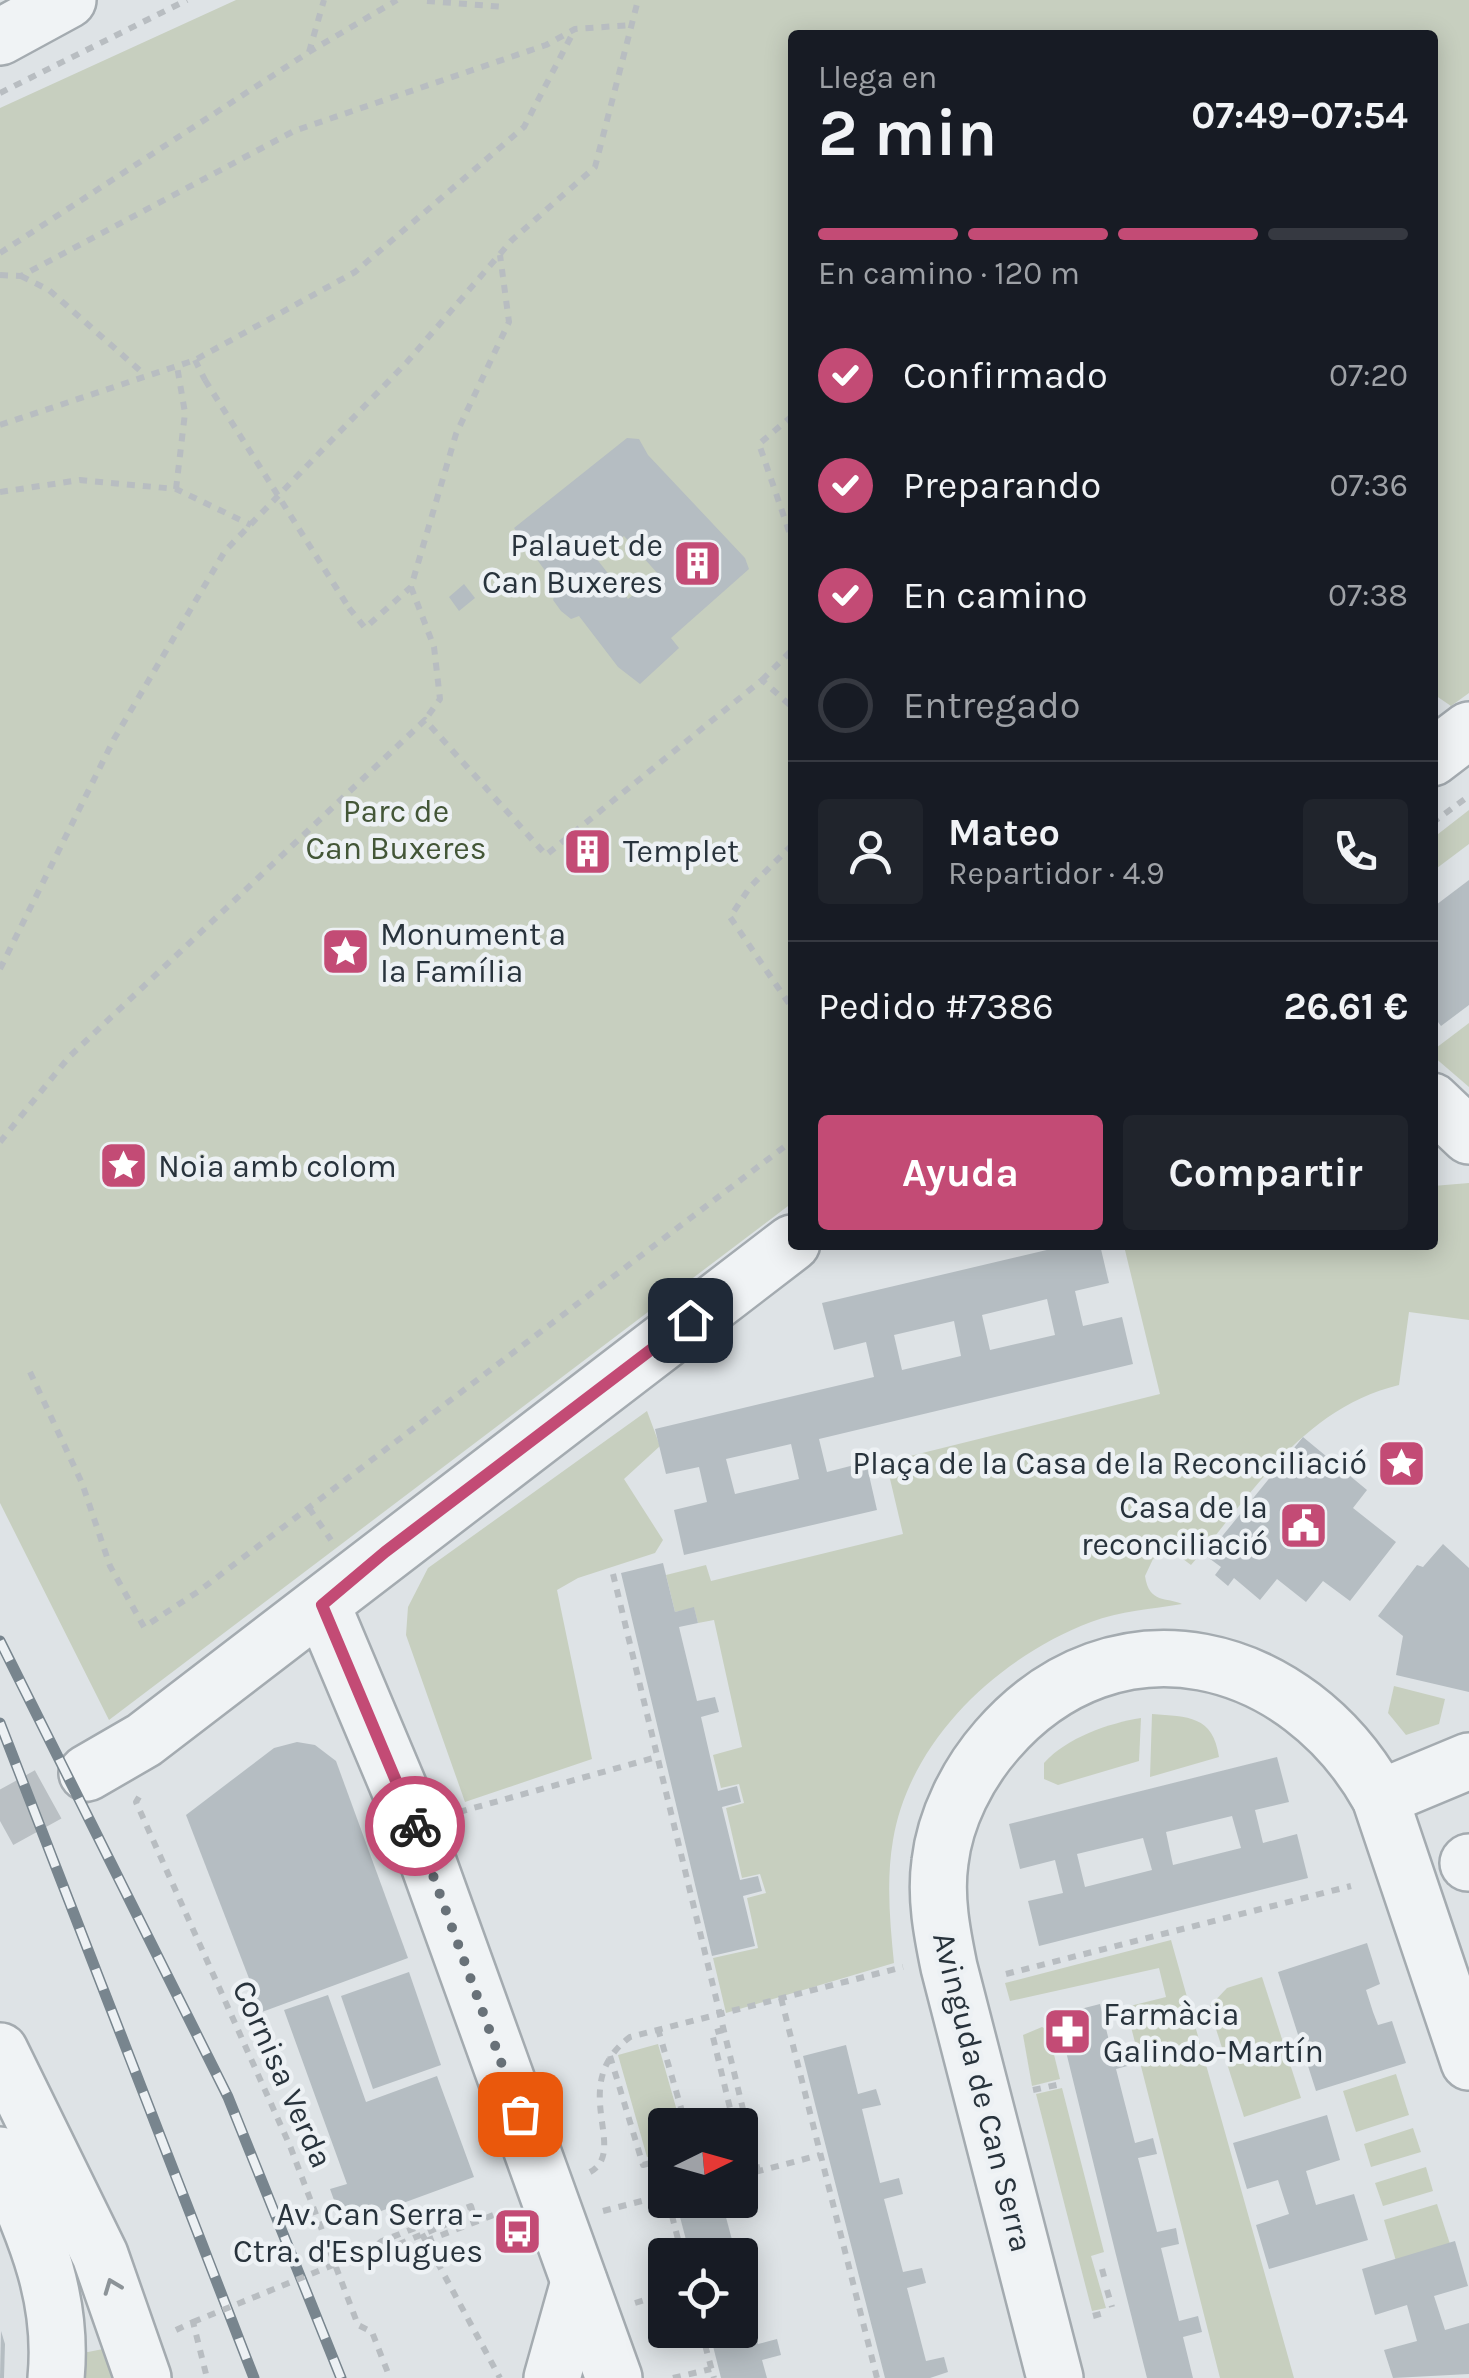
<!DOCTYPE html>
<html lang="es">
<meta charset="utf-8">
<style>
:root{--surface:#171b24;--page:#20242c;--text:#f1f3f6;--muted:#9ea1a6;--line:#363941;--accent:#c34b75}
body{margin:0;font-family:Karla,sans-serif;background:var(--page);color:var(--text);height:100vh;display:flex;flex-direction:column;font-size:38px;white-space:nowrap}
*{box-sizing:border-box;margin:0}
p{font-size:32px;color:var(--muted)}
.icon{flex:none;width:55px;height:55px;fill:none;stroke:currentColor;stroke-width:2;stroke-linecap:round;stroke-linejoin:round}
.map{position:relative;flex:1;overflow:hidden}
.panel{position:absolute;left:788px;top:30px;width:650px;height:1220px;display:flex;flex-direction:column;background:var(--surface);border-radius:10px;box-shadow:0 5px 25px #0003}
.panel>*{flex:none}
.needle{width:65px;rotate:85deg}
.tools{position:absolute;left:648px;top:2108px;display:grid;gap:20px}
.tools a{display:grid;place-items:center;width:110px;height:110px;border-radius:10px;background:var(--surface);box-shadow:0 5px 25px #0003;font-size:50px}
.pin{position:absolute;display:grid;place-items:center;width:85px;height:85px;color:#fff;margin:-42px;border-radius:20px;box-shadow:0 5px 15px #0006}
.courier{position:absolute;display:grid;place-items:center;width:100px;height:100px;margin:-50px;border:8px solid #c34b75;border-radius:50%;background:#fff;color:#222;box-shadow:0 2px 12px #0007}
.headline em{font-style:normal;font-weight:700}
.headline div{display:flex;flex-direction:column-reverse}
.headline{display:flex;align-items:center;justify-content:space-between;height:170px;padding:0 30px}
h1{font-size:65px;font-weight:700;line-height:75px}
.bar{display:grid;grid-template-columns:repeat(4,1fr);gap:15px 10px;align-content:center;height:120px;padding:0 30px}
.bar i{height:12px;border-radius:8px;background:var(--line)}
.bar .on{background:var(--accent)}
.bar p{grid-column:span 4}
.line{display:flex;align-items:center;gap:25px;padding:0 30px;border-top:2px solid var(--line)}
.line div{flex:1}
.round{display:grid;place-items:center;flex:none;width:105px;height:105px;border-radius:10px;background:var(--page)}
ol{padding:0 30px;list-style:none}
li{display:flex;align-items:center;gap:30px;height:110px}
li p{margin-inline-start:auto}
li .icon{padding:10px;border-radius:50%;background:var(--accent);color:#fff;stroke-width:4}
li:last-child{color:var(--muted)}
li i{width:55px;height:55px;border:5px solid var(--line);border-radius:50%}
.button{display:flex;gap:20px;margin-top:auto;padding:20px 30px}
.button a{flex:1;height:115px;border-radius:10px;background:var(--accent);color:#fff;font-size:40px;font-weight:700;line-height:115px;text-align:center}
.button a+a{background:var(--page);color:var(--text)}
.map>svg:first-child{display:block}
</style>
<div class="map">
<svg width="1469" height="2378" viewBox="0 0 1469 2378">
<rect width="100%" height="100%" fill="#dee3e6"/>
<g fill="#c7cfbf">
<polygon points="236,0 1469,0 1469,693 1451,706 1432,693 1432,35 792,35 792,1203 109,1720 0,1503 0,108"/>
<polygon points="1469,810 1469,844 1433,871 1433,838"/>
<polygon points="1469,1023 1469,1087 1433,1056 1432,1051"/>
<path d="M1469,1183V1320L1409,1312L1399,1385C1303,1408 1252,1494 1191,1565L1175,1553L1153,1559L1145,1576C1149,1604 1167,1597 1182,1604C1152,1609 1120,1611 1091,1622C999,1657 910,1739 893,1840C886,1881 890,1923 894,1963L726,2013L713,1958L758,1948L747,1898L766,1893L760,1874L742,1878L726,1808L744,1803L739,1784L721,1788L713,1755L742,1747L714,1620L698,1623L694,1608L675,1612L666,1575L706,1565L711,1581L903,1534L886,1462L1160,1394L1124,1246L1432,1245L1433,1186Z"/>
<polygon points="647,1411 660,1446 624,1479 663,1540 655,1553 578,1578 557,1590 592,1759 465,1802 406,1635 408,1607 428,1568"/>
<polygon points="1394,1686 1445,1699 1439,1724 1406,1735 1388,1713"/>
<path d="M1152,1714C1188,1717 1213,1715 1219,1757L1150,1777Z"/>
<path d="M1141,1718L1139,1761L1058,1785L1044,1779V1763C1066,1738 1109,1723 1141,1718Z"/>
<polygon points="1171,1940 1294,2378 1220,2378 1126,2007 1166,1997 1159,1968 1010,2001 1005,1983"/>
<polygon points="1262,1977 1301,2098 1244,2117 1209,2007 1227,1988"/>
<polygon points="1042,2027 1048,2030 1060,2079 1032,2086 1023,2035"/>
<polygon points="658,2044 681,2125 665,2125 665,2152 647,2157 618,2055"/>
<polygon points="1396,2074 1409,2115 1356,2132 1343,2091"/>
<polygon points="1062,2088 1104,2252 1091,2256 1106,2308 1092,2311 1036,2094"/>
<polygon points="1413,2128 1421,2152 1371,2167 1364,2144"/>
<polygon points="1426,2167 1433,2191 1383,2206 1375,2183"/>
<polygon points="1437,2204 1450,2244 1396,2261 1384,2220"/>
<polygon points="113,2347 124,2378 71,2378 73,2355"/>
</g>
<g fill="#b5bdc2" fill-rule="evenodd">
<path d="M627,438L639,439L648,455L745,558L749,569L671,638L679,648L640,684L618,667L579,616L571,619L561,611L553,600L557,587L514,528ZM624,536L659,575L628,599L596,558Z"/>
<polygon points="464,584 475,598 459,611 449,597"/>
<circle cx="588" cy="850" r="8"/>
<polygon points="1469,880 1469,1005 1441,1026 1432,1014 1432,908"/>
<path d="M1068,1245H1100L1109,1283L1075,1291L1083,1326L1122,1317L1133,1364L819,1439L827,1472L866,1462L877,1510L684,1555L674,1510L707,1502L699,1467L666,1474L655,1429L874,1377L866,1342L834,1350L822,1303ZM1047,1299L1055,1335L990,1350L982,1315ZM954,1321L961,1356L902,1370L894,1335ZM791,1444L799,1479L735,1494L726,1459Z"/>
<polygon points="1303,1437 1367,1490 1353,1508 1396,1542 1350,1601 1323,1581 1306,1602 1277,1579 1260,1600 1234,1578 1228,1586 1215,1575 1221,1567 1206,1556"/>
<polygon points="1443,1544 1469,1568 1469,1692 1396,1675 1403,1636 1378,1616 1417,1565 1423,1567"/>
<polygon points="663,1563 675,1612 694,1607 698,1623 679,1627 697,1701 715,1697 719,1712 701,1717 718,1791 737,1786 741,1802 722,1807 740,1880 758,1876 762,1891 743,1896 755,1946 712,1956 621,1573"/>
<polygon points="297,1742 315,1745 336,1761 408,1958 262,2012 186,1815 274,1748"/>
<path d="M1277,1757L1289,1802L1255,1810L1263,1843L1297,1834L1308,1878L1039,1946L1028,1901L1063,1893L1055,1860L1020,1869L1009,1824ZM1232,1816L1241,1848L1173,1865L1166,1832ZM1143,1838L1152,1870L1085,1887L1077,1854Z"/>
<polygon points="1367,1943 1380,1984 1366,1990 1373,2012 1378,2025 1392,2021 1406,2063 1316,2091 1278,1972"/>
<polygon points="409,1972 441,2065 373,2089 341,1996"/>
<polygon points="328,1995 366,2102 437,2076 474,2177 343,2225 330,2189 347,2184 284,2010"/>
<polygon points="1100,2004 1112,2053 1131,2049 1135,2064 1116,2069 1135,2143 1153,2138 1157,2154 1138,2158 1157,2232 1176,2228 1179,2244 1161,2248 1179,2321 1198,2316 1202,2332 1183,2337 1193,2378 1147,2378 1116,2255 1057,2015"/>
<polygon points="846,2045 858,2094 876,2089 881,2105 862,2109 880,2183 899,2178 903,2194 884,2199 903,2272 922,2268 926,2283 907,2288 926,2361 944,2357 948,2372 930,2378 885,2378 818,2116 803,2056"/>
<polygon points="1327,2115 1340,2160 1306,2171 1316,2205 1354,2194 1368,2240 1269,2269 1256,2225 1289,2214 1278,2180 1247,2189 1233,2143"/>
<polygon points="723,2206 736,2255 690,2255 680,2217"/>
<polygon points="1455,2241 1468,2286 1434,2296 1445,2330 1469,2323 1469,2374 1393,2378 1384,2350 1417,2341 1407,2305 1375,2315 1362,2269"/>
<polygon points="754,2251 758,2266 740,2270 740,2254"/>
<polygon points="740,2277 758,2344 777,2339 781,2355 762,2360 767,2378 721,2378 709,2330 740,2330"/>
<polygon points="1,2331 5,2344 4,2378 0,2378"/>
</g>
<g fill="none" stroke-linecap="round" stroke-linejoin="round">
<polyline stroke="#bac0c4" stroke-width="55" stroke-dasharray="55 28" stroke-linecap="butt" points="0,1821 87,1773"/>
<defs>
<g id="minor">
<polyline points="0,37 68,0"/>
<polyline points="1432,758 1469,730"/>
<polyline points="1432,1101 1469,1136"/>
<polyline points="322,1605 415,1826 614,2378"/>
<polyline points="87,1773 144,1740 792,1243"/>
<polyline points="1380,1798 1469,1761"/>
<polyline points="1468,1863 1469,1862"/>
<polyline points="0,2051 100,2255 143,2378"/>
<path d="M0,2155C33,2230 64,2294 56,2378"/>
<polyline points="552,2378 579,2282"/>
<path d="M1055,2378L949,1967C942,1933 935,1897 940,1862C945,1818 968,1773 997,1740C1116,1603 1298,1650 1380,1798L1469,2062"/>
</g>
</defs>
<use href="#minor" stroke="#a4abb0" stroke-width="60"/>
<g stroke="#b8bdc1" stroke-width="6" stroke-dasharray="8 8" stroke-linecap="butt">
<polyline points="427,1 505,7"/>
<polyline points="309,52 324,0"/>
<polyline points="0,93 187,0"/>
<polyline points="0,253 309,52 397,0"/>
<polyline points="0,275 21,276 294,131 546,45 575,29 632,25"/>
<polyline points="21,276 49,290 145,375"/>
<polyline points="195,360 205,380"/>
<polyline points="792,416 759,444 792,540"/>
<polyline points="0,425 195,360 355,272 524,127 575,29"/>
<polyline points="176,489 185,413 177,366"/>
<polyline points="0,492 80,480 176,489 251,525"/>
<polyline points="411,587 434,647 440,699 425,720"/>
<polyline points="349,608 365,628 411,587 456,434 509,322 500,255"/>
<polyline points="762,680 792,650"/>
<polyline points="1432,823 1469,796"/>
<polyline points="792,845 750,887 730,917 792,1008"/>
<polyline points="0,969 114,739 225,551 407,362 512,240 595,167 638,0"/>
<polyline points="0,1142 69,1057 425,720 546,855 762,680 792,707"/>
<polyline points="30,1372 82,1483 110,1566 144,1627 199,1591 792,1141"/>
<polyline points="309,1508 331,1540"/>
<polyline points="613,1574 758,2171"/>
<polyline points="139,1797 136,1802 290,2146 358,2325 372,2332 390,2378"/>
<polyline points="459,1812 657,1757"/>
<polyline points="1006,1974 1351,1886"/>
<polyline points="781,1998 877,2378"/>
<polyline points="658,2029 686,2125"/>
<polyline points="723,2030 712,2033 734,2125"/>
<polyline points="610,2056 643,2165 665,2159"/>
<polyline points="1033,2090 1061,2084"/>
<polyline points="697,2125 694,2114 704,2111 709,2125"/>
<polyline points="740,2148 740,2160"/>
<path d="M590,2172C630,2150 566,2085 630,2037L903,1967"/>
<polyline points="740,2176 820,2155"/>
<polyline points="668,2200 682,2255"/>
<polygon points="471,2206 473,2213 385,2250 370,2250 382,2241"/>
<polyline points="603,2211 665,2195"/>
<polyline points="422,2234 500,2378"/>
<polyline points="426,2241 504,2211"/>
<polyline points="1102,2269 1106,2284"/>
<polyline points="1107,2290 1112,2307"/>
<polyline points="635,2303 665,2294"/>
<polyline points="1093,2316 1104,2313"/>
<polyline points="176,2330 193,2322 207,2378"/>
<polyline points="701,2330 714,2378"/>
<polyline points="673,2378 711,2369"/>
</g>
<use href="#minor" stroke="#f0f3f5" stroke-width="55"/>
<defs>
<g id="rail">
<polyline points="0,1641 228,2097 341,2378"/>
<polyline points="0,1723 254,2378"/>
</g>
</defs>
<use href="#rail" stroke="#78858e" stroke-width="11"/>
<use href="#rail" stroke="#edf1f4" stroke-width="8" stroke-dasharray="22" stroke-linecap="butt"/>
<g stroke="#b8bdc1" stroke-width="6" stroke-dasharray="8 8" stroke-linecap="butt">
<polyline points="205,380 349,608"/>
<polyline points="193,2322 370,2250"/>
</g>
</g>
<defs><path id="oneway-chevron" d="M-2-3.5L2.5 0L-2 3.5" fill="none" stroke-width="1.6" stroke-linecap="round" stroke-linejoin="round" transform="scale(2.5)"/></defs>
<use stroke="#8c9398" href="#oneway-chevron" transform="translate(112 2286) rotate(-111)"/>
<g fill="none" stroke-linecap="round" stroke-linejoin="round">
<polyline stroke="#687178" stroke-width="10" stroke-dasharray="0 18" points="415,1826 520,2114"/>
<polyline stroke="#c34b75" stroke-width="12" points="415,1826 322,1605 385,1552 690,1320"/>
</g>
<defs>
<symbol id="building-square" viewBox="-11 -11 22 22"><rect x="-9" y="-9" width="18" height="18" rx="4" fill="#c34b75" stroke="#edf1f4"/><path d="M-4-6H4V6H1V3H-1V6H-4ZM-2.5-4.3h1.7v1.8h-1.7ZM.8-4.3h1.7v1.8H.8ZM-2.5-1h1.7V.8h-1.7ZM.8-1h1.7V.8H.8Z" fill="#fff"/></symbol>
<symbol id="sight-square" viewBox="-11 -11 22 22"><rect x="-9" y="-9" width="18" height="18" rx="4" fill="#c34b75" stroke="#edf1f4"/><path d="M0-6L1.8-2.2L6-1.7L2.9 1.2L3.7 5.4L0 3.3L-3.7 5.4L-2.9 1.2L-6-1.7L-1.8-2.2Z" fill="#fff"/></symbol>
<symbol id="civic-square" viewBox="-11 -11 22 22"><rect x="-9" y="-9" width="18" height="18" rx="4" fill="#c34b75" stroke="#edf1f4"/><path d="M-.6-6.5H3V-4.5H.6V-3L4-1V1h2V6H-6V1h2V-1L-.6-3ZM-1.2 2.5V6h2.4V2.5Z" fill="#fff"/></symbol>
<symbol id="pharmacy-square" viewBox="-11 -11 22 22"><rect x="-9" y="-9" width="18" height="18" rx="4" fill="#c34b75" stroke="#edf1f4"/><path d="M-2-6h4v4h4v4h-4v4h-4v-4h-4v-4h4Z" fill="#fff"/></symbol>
<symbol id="bus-square" viewBox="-11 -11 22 22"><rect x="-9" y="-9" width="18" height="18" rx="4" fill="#c34b75" stroke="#edf1f4"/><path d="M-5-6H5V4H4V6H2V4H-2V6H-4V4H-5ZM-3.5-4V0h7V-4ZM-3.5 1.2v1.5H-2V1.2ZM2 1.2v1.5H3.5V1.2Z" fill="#fff"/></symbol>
</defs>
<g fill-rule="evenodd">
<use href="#building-square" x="670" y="536" width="55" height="55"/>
<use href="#building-square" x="560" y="824" width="55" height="55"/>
<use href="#sight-square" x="318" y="924" width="55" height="55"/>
<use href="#sight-square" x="96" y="1138" width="55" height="55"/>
<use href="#sight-square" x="1374" y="1436" width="55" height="55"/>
<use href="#civic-square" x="1276" y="1498" width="55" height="55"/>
<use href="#pharmacy-square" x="1040" y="2004" width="55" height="55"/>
<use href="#bus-square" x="490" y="2204" width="55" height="55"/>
</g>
<g text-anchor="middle" stroke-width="9" stroke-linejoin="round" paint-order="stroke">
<g font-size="32" fill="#28333c" stroke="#edf1f4" text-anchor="end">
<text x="663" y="556">Palauet de<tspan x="663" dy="37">Can Buxeres</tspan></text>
<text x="623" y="862" text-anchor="start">Templet</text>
<text x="380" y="945" text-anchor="start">Monument a<tspan x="380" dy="37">la Família</tspan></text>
<text x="158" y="1177" text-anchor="start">Noia amb colom</text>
<text x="1367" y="1474">Plaça de la Casa de la Reconciliació</text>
<text x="1268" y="1518">Casa de la<tspan x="1268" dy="37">reconciliació</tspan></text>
<text x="1103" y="2025" text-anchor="start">Farmàcia<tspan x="1103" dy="37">Galindo-Martín</tspan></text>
<text x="483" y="2225">Av. Can Serra -<tspan x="483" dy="37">Ctra. d'Esplugues</tspan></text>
</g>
<g font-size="32" fill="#435637" stroke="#edf1f4">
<text x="396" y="822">Parc de<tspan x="396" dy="37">Can Buxeres</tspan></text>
</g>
<g font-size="32" fill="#28333c" stroke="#edf1f4">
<text transform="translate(283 2074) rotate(66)" y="11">Cornisa Verda</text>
<text transform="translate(983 2092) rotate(76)" y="11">Avinguda de Can Serra</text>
</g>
</g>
</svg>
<div class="tools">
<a><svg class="needle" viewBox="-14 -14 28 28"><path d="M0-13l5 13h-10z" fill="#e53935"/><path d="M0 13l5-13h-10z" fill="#9ea1a6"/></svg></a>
<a><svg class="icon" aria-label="locate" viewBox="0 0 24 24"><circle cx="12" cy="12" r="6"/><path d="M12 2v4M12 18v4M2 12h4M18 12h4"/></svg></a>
</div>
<div class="pin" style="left:520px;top:2114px;background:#ea580c"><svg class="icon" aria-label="bag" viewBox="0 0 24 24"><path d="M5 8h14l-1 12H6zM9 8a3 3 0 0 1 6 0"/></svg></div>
<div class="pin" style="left:690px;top:1320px;background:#1f2937"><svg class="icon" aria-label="home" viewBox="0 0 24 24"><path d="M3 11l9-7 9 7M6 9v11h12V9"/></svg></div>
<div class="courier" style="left:415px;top:1826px"><svg class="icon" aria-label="bike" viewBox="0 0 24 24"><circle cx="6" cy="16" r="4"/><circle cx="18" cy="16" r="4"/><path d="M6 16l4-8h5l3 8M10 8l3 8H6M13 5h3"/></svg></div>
<section class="panel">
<div class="headline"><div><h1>2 min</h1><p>Llega en</p></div><em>07:49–07:54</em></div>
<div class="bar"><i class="on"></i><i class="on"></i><i class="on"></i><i></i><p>En camino · 120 m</p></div>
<ol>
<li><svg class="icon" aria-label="check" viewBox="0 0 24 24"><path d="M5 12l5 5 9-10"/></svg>Confirmado<p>07:20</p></li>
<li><svg class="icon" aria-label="check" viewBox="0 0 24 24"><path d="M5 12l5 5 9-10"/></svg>Preparando<p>07:36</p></li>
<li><svg class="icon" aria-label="check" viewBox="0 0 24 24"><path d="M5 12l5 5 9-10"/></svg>En camino<p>07:38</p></li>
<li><i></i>Entregado</li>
</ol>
<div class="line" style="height:180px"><a class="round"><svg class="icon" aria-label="person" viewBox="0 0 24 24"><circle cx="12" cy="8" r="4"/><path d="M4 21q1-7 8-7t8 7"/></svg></a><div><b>Mateo</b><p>Repartidor · 4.9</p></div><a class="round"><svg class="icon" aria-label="phone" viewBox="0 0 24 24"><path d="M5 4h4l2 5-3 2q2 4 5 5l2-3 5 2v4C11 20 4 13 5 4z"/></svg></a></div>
<div class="line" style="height:130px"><div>Pedido #7386</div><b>26.61 €</b></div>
<div class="button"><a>Ayuda</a><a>Compartir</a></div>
</section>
</div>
